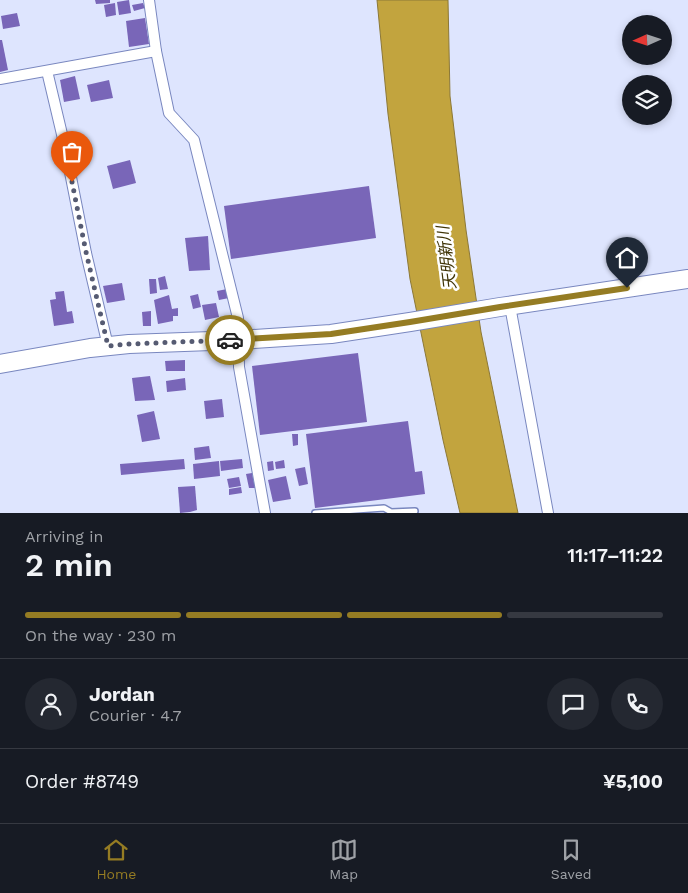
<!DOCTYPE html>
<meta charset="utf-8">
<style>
:root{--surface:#171b24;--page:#242831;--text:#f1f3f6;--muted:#9ea1a6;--line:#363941;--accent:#957c23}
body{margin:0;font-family:"Work Sans","Noto Sans JP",sans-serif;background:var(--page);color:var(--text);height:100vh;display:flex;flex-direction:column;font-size:19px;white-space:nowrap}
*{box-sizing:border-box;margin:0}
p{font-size:16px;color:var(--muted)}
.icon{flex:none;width:28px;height:28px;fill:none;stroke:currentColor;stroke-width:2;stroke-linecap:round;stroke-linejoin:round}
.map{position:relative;height:513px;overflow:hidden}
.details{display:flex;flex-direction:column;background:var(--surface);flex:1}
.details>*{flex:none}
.needle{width:32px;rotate:267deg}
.controls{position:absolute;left:622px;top:15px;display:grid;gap:10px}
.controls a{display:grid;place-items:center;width:50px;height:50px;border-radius:50%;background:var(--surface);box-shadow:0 2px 8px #0003;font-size:25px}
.pin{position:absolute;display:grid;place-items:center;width:42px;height:42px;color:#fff;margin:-51px -21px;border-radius:50% 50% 50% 0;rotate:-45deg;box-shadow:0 0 5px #0007}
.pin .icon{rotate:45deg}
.courier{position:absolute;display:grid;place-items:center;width:50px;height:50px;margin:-25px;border:4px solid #957c23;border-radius:50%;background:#fff;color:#222;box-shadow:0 1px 6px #0007}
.summary em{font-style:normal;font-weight:600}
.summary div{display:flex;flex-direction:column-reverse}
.summary{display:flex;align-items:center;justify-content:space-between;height:85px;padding:0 25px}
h1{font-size:32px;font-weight:600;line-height:38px}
.bar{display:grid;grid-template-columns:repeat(4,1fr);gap:8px 5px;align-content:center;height:60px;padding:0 25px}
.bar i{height:6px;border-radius:4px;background:var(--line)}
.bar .current{background:var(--accent)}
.bar p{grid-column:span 4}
.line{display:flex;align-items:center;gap:12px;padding:0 25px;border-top:1px solid var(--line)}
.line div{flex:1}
.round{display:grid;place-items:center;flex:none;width:52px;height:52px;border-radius:26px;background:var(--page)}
.tab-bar{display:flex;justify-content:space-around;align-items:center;height:70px;border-top:1px solid var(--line);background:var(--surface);font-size:14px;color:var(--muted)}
.tab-bar a{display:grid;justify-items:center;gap:2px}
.tab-bar .current{color:var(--accent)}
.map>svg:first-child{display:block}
</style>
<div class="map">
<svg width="688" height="513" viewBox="0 0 688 513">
<rect width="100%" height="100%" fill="#dee5fe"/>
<polygon fill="#c2a43e" stroke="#8c7837" points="377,0 448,0 450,96 466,230 481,332 518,513 460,513 443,440 410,279 388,114"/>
<g fill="#7966b8">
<polygon points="95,0 110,0 110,3 96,4"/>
<polygon points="129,0 131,13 119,15 117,2"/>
<polygon points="115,3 116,15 106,17 104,5"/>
<polygon points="143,3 145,8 134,11 132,5"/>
<polygon points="17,13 20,26 3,29 1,16"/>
<polygon points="145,18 149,44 129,47 126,21"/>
<polygon points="0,40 2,40 8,70 0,72"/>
<polygon points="75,76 80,99 64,102 60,80"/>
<polygon points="109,80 113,98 91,102 87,85"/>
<polygon points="130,160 136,183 113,189 107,166"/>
<polygon points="369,186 376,238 231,259 224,206"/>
<polygon points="208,236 210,270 189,271 185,238"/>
<polygon points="165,276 168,289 160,290 158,278"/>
<polygon points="149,279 156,279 157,293 150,294"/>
<polygon points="122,283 125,300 107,303 103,286"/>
<polygon points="227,289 229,298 219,300 217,291"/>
<polygon points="64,291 67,312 72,311 74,323 54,326 50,300 56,299 55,292"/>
<polygon points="198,294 201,307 193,309 190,296"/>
<polygon points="169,295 172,309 178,308 178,316 173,316 173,321 158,324 154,300"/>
<polygon points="216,303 219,317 205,320 202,305"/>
<polygon points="151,311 151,326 143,326 142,312"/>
<polygon points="358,353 367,422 260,435 252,366"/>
<polygon points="185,360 185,371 166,371 165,361"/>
<polygon points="150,376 155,400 135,401 132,378"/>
<polygon points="185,378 186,390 167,392 166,381"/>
<polygon points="222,399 224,417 206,419 204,401"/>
<polygon points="154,411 160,439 142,442 137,415"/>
<polygon points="408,421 415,472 422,471 425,494 315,508 306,434"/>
<polygon points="292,434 298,434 298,445 293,446"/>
<polygon points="209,446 211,458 195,460 194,448"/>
<polygon points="184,459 185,469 121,475 120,464"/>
<polygon points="242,459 243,468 221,471 220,461"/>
<polygon points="284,460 285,468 276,469 275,462"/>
<polygon points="219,461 220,476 194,479 193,464"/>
<polygon points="273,461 274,470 268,471 267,462"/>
<polygon points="305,467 308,484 299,486 295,469"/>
<polygon points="252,473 255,488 249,488 246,474"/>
<polygon points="286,476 291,499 273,502 268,480"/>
<polygon points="239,477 241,486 229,488 227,479"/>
<polygon points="195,486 197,510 190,512 180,513 178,487"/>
<polygon points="241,487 242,493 229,495 229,489"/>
</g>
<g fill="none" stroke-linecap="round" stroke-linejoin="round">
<defs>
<polyline id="lane" points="315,513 384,508 391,512 415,511"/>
<g id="street">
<polyline points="149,0 156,51 169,113 194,140 238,318 239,367 265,513"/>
<polyline points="47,71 65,147 86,253 108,346"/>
<polyline points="0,79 156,51"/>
<polyline points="510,306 548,513"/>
</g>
<polyline id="highway" points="0,364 90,348 129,344 239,340 331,334 410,322 500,307 688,279"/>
</defs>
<use href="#lane" stroke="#7987bf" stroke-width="8"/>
<use href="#street" stroke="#7987bf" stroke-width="12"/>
<use href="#highway" stroke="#7987bf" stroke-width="20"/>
<use href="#lane" stroke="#fff" stroke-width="5"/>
<use href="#street" stroke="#fff" stroke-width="10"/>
<use href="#highway" stroke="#fff" stroke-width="18"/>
</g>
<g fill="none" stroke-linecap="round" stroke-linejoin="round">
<polyline stroke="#565b72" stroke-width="5" stroke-dasharray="0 9" points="72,182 86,252 108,346 129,344 230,340"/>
<polyline stroke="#957c23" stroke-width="6" points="230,340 331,334 410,322 500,307 627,288"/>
</g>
<g text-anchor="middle" stroke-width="5" stroke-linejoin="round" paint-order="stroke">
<g font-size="16" font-style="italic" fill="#403407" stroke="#fff">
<text transform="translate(446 258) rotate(-97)" y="6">天明新川</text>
</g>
</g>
</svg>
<div class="controls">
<a><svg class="needle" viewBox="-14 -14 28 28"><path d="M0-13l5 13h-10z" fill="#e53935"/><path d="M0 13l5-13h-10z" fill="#9ea1a6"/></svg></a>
<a><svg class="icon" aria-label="layers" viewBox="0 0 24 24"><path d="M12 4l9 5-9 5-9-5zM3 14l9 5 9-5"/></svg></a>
</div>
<div class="pin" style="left:72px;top:182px;background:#ea580c"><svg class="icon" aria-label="bag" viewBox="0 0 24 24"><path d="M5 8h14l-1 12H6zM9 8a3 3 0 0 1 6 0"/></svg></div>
<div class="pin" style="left:627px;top:288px;background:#1f2937"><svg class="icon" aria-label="home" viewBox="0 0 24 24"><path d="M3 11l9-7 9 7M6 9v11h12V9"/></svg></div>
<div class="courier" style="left:230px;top:340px"><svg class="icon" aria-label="car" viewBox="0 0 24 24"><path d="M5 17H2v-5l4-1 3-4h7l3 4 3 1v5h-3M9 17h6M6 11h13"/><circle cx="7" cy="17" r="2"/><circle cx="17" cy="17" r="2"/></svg></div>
</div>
<section class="details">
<div class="summary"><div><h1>2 min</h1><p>Arriving in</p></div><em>11:17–11:22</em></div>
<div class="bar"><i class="current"></i><i class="current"></i><i class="current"></i><i></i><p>On the way · 230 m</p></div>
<div class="line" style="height:90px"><a class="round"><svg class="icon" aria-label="person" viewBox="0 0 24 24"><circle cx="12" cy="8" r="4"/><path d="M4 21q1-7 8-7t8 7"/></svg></a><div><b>Jordan</b><p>Courier · 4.7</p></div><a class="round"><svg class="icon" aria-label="chat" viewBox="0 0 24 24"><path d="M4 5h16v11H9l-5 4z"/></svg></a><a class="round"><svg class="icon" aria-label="phone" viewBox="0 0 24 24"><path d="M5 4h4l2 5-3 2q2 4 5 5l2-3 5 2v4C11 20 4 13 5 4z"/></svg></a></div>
<div class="line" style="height:65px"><div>Order #8749</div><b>¥5,100</b></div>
</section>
<nav class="tab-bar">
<a class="current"><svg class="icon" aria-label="home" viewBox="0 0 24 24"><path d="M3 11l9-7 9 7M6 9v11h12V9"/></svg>Home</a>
<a><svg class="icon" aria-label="map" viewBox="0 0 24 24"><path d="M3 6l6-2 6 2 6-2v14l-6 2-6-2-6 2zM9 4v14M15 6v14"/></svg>Map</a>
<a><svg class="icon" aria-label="saved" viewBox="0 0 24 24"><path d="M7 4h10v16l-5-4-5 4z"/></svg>Saved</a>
</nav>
